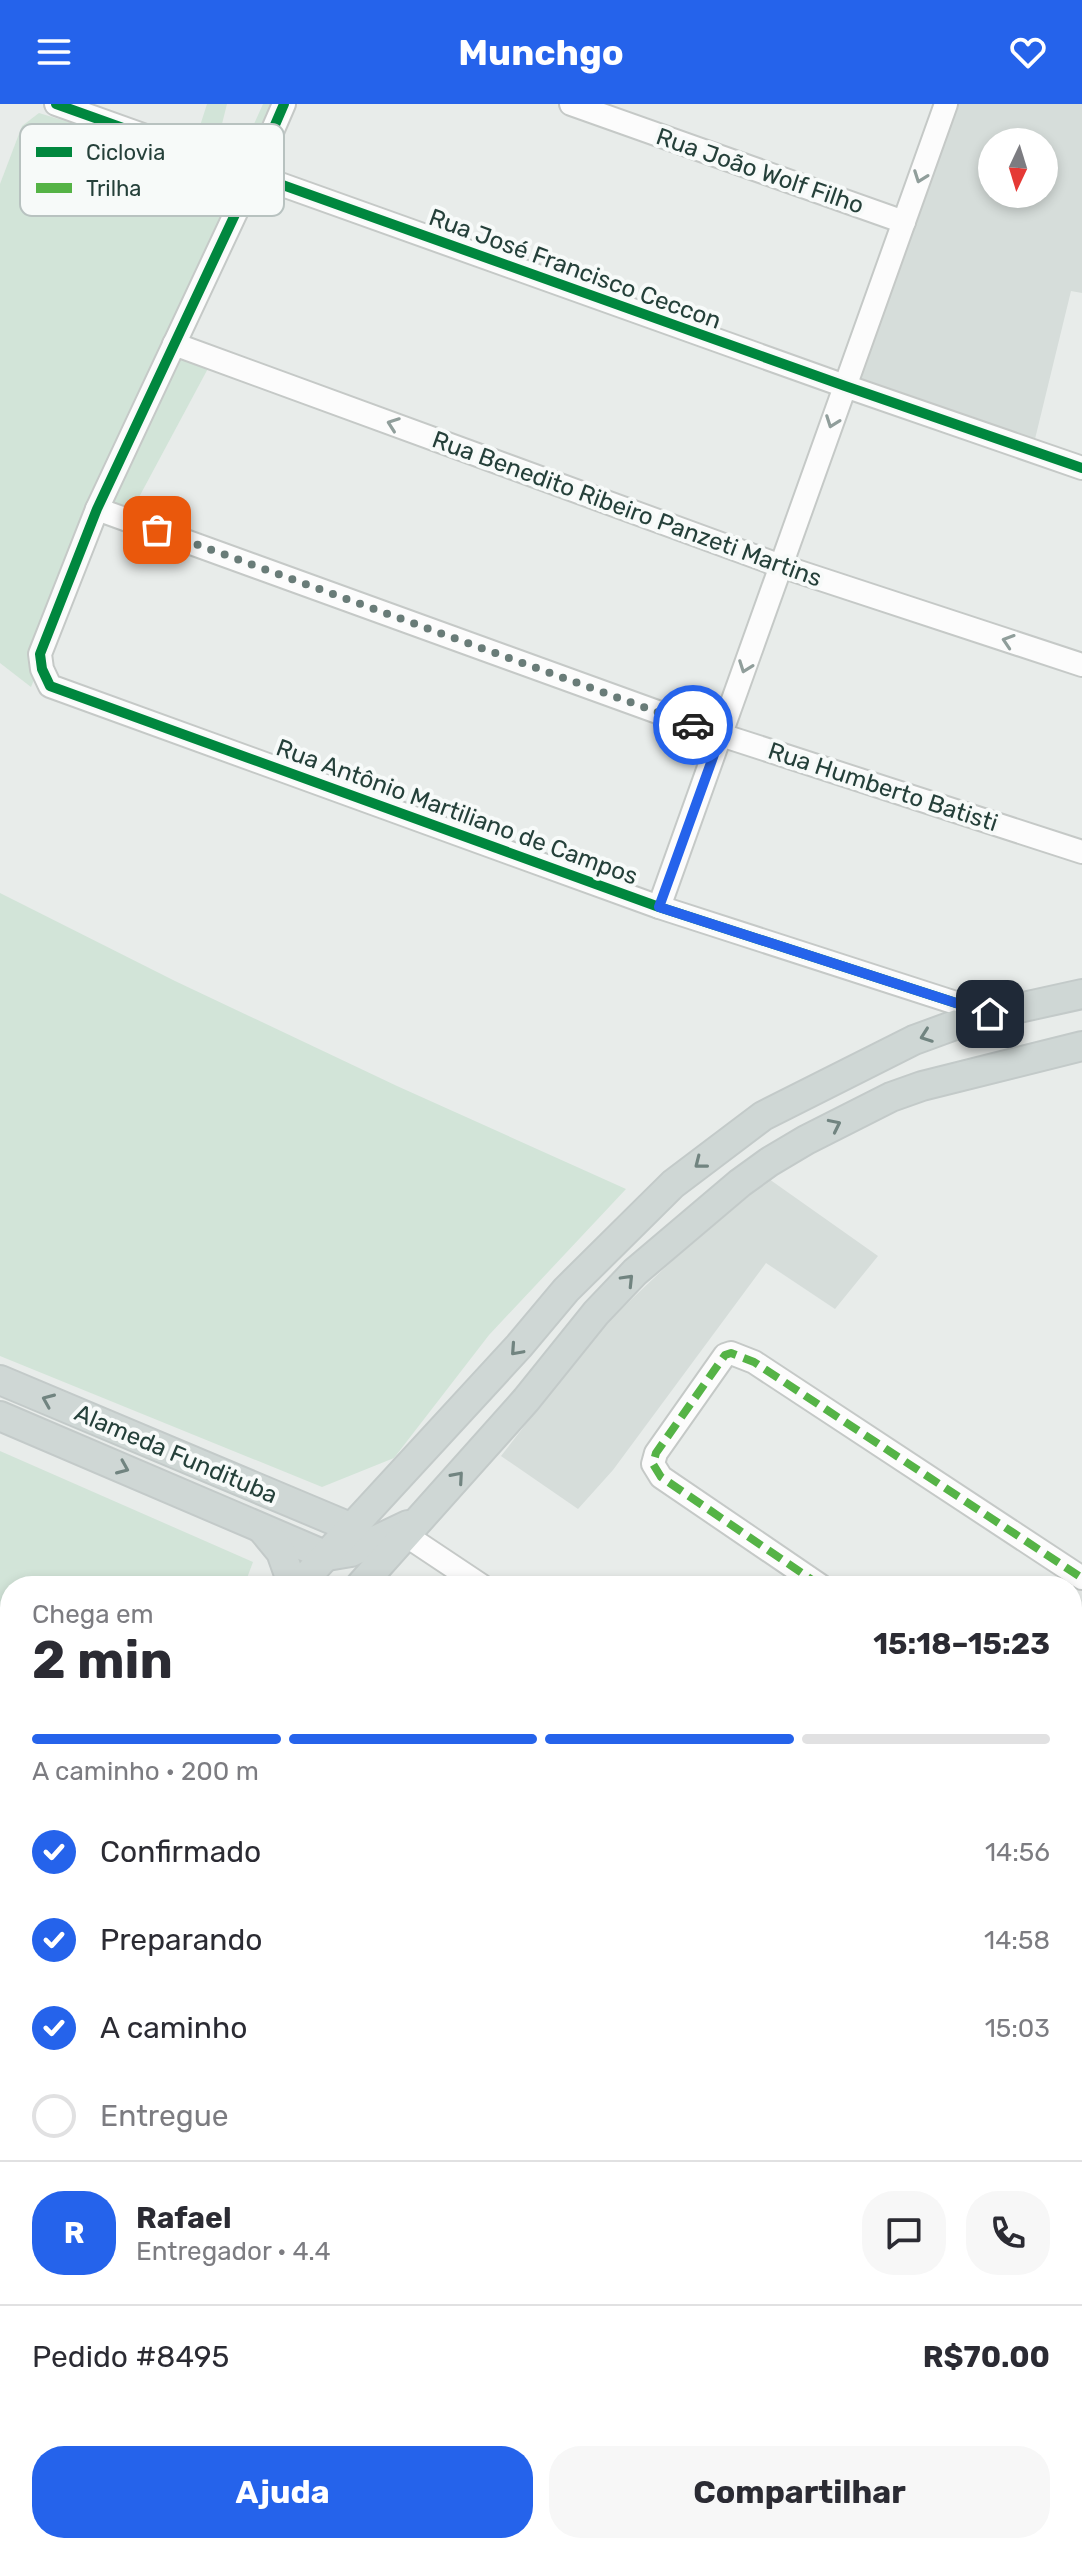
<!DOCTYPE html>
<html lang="pt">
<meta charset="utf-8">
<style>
:root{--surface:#fff;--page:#f7f7f7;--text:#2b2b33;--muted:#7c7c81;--line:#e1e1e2;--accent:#2563eb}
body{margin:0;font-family:Rubik,sans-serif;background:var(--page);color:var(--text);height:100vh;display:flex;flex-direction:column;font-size:30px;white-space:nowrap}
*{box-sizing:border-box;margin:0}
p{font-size:26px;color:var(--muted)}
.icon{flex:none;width:44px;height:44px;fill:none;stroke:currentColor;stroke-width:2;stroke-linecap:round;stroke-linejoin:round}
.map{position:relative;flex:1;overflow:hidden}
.panel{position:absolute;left:0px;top:1472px;width:1082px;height:978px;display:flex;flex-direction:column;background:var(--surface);border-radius:32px 32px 0 0;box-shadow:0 4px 12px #0003}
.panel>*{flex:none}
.needle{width:52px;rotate:184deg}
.controls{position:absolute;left:978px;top:24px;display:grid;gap:16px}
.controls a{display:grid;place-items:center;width:80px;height:80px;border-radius:50%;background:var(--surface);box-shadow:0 4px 12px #0003;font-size:40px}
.pin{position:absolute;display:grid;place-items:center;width:68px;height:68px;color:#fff;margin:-34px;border-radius:16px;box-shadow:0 4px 12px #0006}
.courier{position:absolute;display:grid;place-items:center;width:80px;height:80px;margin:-40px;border:6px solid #2563eb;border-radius:50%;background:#fff;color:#222;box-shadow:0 2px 10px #0007}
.overview em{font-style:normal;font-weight:700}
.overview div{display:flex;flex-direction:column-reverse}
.overview{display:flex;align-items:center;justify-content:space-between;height:136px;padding:0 32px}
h1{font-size:52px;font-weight:700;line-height:60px}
.bar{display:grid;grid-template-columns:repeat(4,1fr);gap:12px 8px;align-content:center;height:96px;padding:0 32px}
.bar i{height:10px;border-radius:6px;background:var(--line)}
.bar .selected{background:var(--accent)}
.bar p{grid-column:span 4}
.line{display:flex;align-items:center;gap:20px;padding:0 32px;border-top:2px solid var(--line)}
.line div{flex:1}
.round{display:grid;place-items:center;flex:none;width:84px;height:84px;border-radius:32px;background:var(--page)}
ol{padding:0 32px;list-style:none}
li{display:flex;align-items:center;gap:24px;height:88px}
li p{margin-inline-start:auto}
li .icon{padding:8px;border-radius:50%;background:var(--accent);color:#fff;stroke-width:4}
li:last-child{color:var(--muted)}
li i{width:44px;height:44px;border:4px solid var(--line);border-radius:50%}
.cta{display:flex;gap:16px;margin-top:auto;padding:16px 32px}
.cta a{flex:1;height:92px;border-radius:32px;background:var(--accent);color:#fff;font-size:32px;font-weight:700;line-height:92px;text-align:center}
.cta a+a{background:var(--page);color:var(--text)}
header{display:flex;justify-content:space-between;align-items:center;height:104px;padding:0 32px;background:var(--accent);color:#fff;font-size:36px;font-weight:700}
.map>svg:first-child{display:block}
</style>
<header><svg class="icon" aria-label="menu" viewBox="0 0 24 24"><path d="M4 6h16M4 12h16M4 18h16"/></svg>Munchgo<svg class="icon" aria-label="heart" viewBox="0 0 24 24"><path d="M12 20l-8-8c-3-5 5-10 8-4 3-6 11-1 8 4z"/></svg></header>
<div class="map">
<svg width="1082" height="2449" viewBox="0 0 1082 2449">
<rect width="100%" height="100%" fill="#e8ecea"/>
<g fill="#d6ddda" fill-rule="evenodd">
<path d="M956,0H1082V189L1071,187L1035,335L858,277ZM992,38H1044V90H992Z"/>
<polygon points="769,1075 878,1152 835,1205 766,1159 613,1366 578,1405 501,1352 599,1226 672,1157"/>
</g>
<g fill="#d2e4d8">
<polygon points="207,0 227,0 222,20 249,31 263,0 277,0 259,43 198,28"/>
<polygon points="39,9 173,50 238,83 31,583 0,559 0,80 22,22"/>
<polygon points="175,244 212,257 130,410 109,401"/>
<polygon points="0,789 175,877 397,982 626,1085 489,1231 394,1354 322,1383 0,1252"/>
<polygon points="0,1347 253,1458 244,1482 10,1482 10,1740 0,1741"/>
<polygon points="1082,2242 1082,2449 960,2449 966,2440 1072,2440 1072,2253"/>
</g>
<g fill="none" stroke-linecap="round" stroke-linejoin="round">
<defs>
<g id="minor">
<polyline points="56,0 845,282 1082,364"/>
<polyline points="284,0 253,72 97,405 40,550 42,565 50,582 659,803 990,910"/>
<polyline points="571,0 904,118"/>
<polyline points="174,240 781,462 1082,561"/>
<polyline points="97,405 721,631 1082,748"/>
<polyline points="659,803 946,0"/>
<polyline points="407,1432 482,1482"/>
<polyline points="821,1482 661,1373 653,1360 656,1349 725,1251 731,1249 754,1258 1082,1474"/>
<polyline points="1072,1652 1082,1659"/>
<polyline points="0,1760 10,1759"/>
<polyline points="1072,1858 1082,1864"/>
<polyline points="0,2005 10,2012"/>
<polyline points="1072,2073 1082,2079"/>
<polyline points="0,2226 10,2232"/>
<polyline points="0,2424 10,2431"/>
<polyline points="24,2440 37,2449"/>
<polyline points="328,2440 342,2449"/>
<polyline points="667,2440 681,2449"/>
<polyline points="276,2449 281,2440"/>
</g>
<g id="major">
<polyline points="0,1276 352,1424 352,1441"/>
<polyline points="0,1312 327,1452 351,1448 408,1421"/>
<polyline points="262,1425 281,1448 293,1482"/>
<polyline points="298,1482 519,1242 566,1186 673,1080 714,1049 763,1012 914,936 974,914 1082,890"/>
<polyline points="360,1482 526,1296 596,1209 635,1168 740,1079 769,1058 806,1036 891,993 922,982 1082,942"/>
<polyline points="0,1824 10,1813"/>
<polyline points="0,1895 10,1884"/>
<polyline points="1072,2200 1082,2176"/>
<polyline points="944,2449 949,2440"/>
</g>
</defs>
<use href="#minor" stroke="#c5c9c7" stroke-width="26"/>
<use href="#major" stroke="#c3cac9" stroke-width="32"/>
<use href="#minor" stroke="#fcfcfc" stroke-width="22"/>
<use href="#major" stroke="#cfd7d5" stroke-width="28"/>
<g stroke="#55b346" stroke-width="8" stroke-dasharray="16 8" stroke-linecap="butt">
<polyline points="821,1482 661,1373 653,1360 656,1349 725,1251 731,1249 754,1258 1082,1474"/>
<polyline points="1072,1652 1082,1659"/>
<polyline points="1072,2409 1082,2391"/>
<polyline points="1060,2449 1062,2440"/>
</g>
<defs>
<g id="cycleway">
<polyline points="56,0 845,282 1082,364"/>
<polyline points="284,0 253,72 97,405 40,550 42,565 50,582 659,803 990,910"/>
</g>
</defs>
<use href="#cycleway" stroke="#f7faf9" stroke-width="15"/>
<use href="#cycleway" stroke="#00873e" stroke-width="10"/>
</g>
<defs><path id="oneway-chevron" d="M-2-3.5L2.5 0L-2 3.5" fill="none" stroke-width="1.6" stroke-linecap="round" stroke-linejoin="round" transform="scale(2)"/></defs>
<g stroke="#909e9b">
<use href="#oneway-chevron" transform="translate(920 73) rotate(110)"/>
<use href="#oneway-chevron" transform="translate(832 318) rotate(110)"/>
<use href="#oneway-chevron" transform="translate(393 320) rotate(-160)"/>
<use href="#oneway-chevron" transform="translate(1008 537) rotate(-162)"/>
<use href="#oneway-chevron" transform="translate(745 563) rotate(110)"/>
</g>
<g stroke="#718480">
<use href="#oneway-chevron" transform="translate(926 932) rotate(160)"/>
<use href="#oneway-chevron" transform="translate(835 1021) rotate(-26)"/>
<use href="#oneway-chevron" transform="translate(700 1059) rotate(142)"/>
<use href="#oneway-chevron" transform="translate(628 1176) rotate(-46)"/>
<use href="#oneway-chevron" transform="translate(516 1246) rotate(132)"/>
<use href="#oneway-chevron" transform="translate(48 1296) rotate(-157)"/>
<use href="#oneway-chevron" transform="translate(123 1364) rotate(23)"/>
<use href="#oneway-chevron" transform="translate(458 1373) rotate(-49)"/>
</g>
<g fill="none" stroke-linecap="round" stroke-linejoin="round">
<polyline stroke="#697c78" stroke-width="8" stroke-dasharray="0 14.4" points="157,426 693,621"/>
<polyline stroke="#2563eb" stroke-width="10" points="693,621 721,631 659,803 990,910"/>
</g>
<g text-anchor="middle" stroke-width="8" stroke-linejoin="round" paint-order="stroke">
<g font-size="24" fill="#25403a" stroke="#f7faf9">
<text transform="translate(760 67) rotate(19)" y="8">Rua João Wolf Filho</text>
<text transform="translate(575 165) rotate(20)" y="8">Rua José Francisco Ceccon</text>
<text transform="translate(627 405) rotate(20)" y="8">Rua Benedito Ribeiro Panzeti Martins</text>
<text transform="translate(883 683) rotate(18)" y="8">Rua Humberto Batisti</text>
<text transform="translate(457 708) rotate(20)" y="8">Rua Antônio Martiliano de Campos</text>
<text transform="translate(176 1350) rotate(23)" y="8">Alameda Fundituba</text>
</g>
</g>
<rect x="20" y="20" width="264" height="92" rx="12" fill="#f7faf9" stroke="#b8c2c0" stroke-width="2"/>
<rect x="36" y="43" width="36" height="10" fill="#00873e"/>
<rect x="36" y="79" width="36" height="10" fill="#55b346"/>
<g font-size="22" fill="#25403a">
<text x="86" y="56">Ciclovia</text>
<text x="86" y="92">Trilha</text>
</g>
</svg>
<div class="controls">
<a><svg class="needle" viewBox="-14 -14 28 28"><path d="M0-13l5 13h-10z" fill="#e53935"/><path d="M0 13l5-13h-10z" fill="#7c7c81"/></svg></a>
</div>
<div class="pin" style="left:157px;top:426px;background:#ea580c"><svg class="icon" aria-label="bag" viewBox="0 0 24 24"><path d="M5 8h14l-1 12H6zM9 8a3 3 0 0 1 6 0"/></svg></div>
<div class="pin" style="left:990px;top:910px;background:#1f2937"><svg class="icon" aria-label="home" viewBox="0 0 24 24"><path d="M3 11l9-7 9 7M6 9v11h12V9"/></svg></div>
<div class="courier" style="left:693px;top:621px"><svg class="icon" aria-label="car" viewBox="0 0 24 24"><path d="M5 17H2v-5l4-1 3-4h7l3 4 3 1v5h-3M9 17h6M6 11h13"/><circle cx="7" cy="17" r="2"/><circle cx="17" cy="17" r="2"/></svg></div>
<section class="panel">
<div class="overview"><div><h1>2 min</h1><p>Chega em</p></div><em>15:18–15:23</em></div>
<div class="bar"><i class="selected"></i><i class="selected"></i><i class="selected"></i><i></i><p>A caminho · 200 m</p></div>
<ol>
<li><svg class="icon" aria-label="check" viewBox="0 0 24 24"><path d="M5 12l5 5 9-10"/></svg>Confirmado<p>14:56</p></li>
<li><svg class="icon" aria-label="check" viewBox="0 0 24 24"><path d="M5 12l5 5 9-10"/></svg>Preparando<p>14:58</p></li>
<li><svg class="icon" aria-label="check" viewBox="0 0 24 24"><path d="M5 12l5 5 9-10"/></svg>A caminho<p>15:03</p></li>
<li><i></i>Entregue</li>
</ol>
<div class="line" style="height:144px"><b class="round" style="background:var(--accent);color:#fff">R</b><div><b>Rafael</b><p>Entregador · 4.4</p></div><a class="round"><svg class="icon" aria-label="chat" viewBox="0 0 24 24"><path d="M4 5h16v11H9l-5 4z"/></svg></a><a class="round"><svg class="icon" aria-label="phone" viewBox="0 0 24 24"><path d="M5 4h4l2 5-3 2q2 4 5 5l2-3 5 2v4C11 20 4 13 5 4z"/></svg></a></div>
<div class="line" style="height:104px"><div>Pedido #8495</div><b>R$70.00</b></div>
<div class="cta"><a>Ajuda</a><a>Compartilhar</a></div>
</section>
</div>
